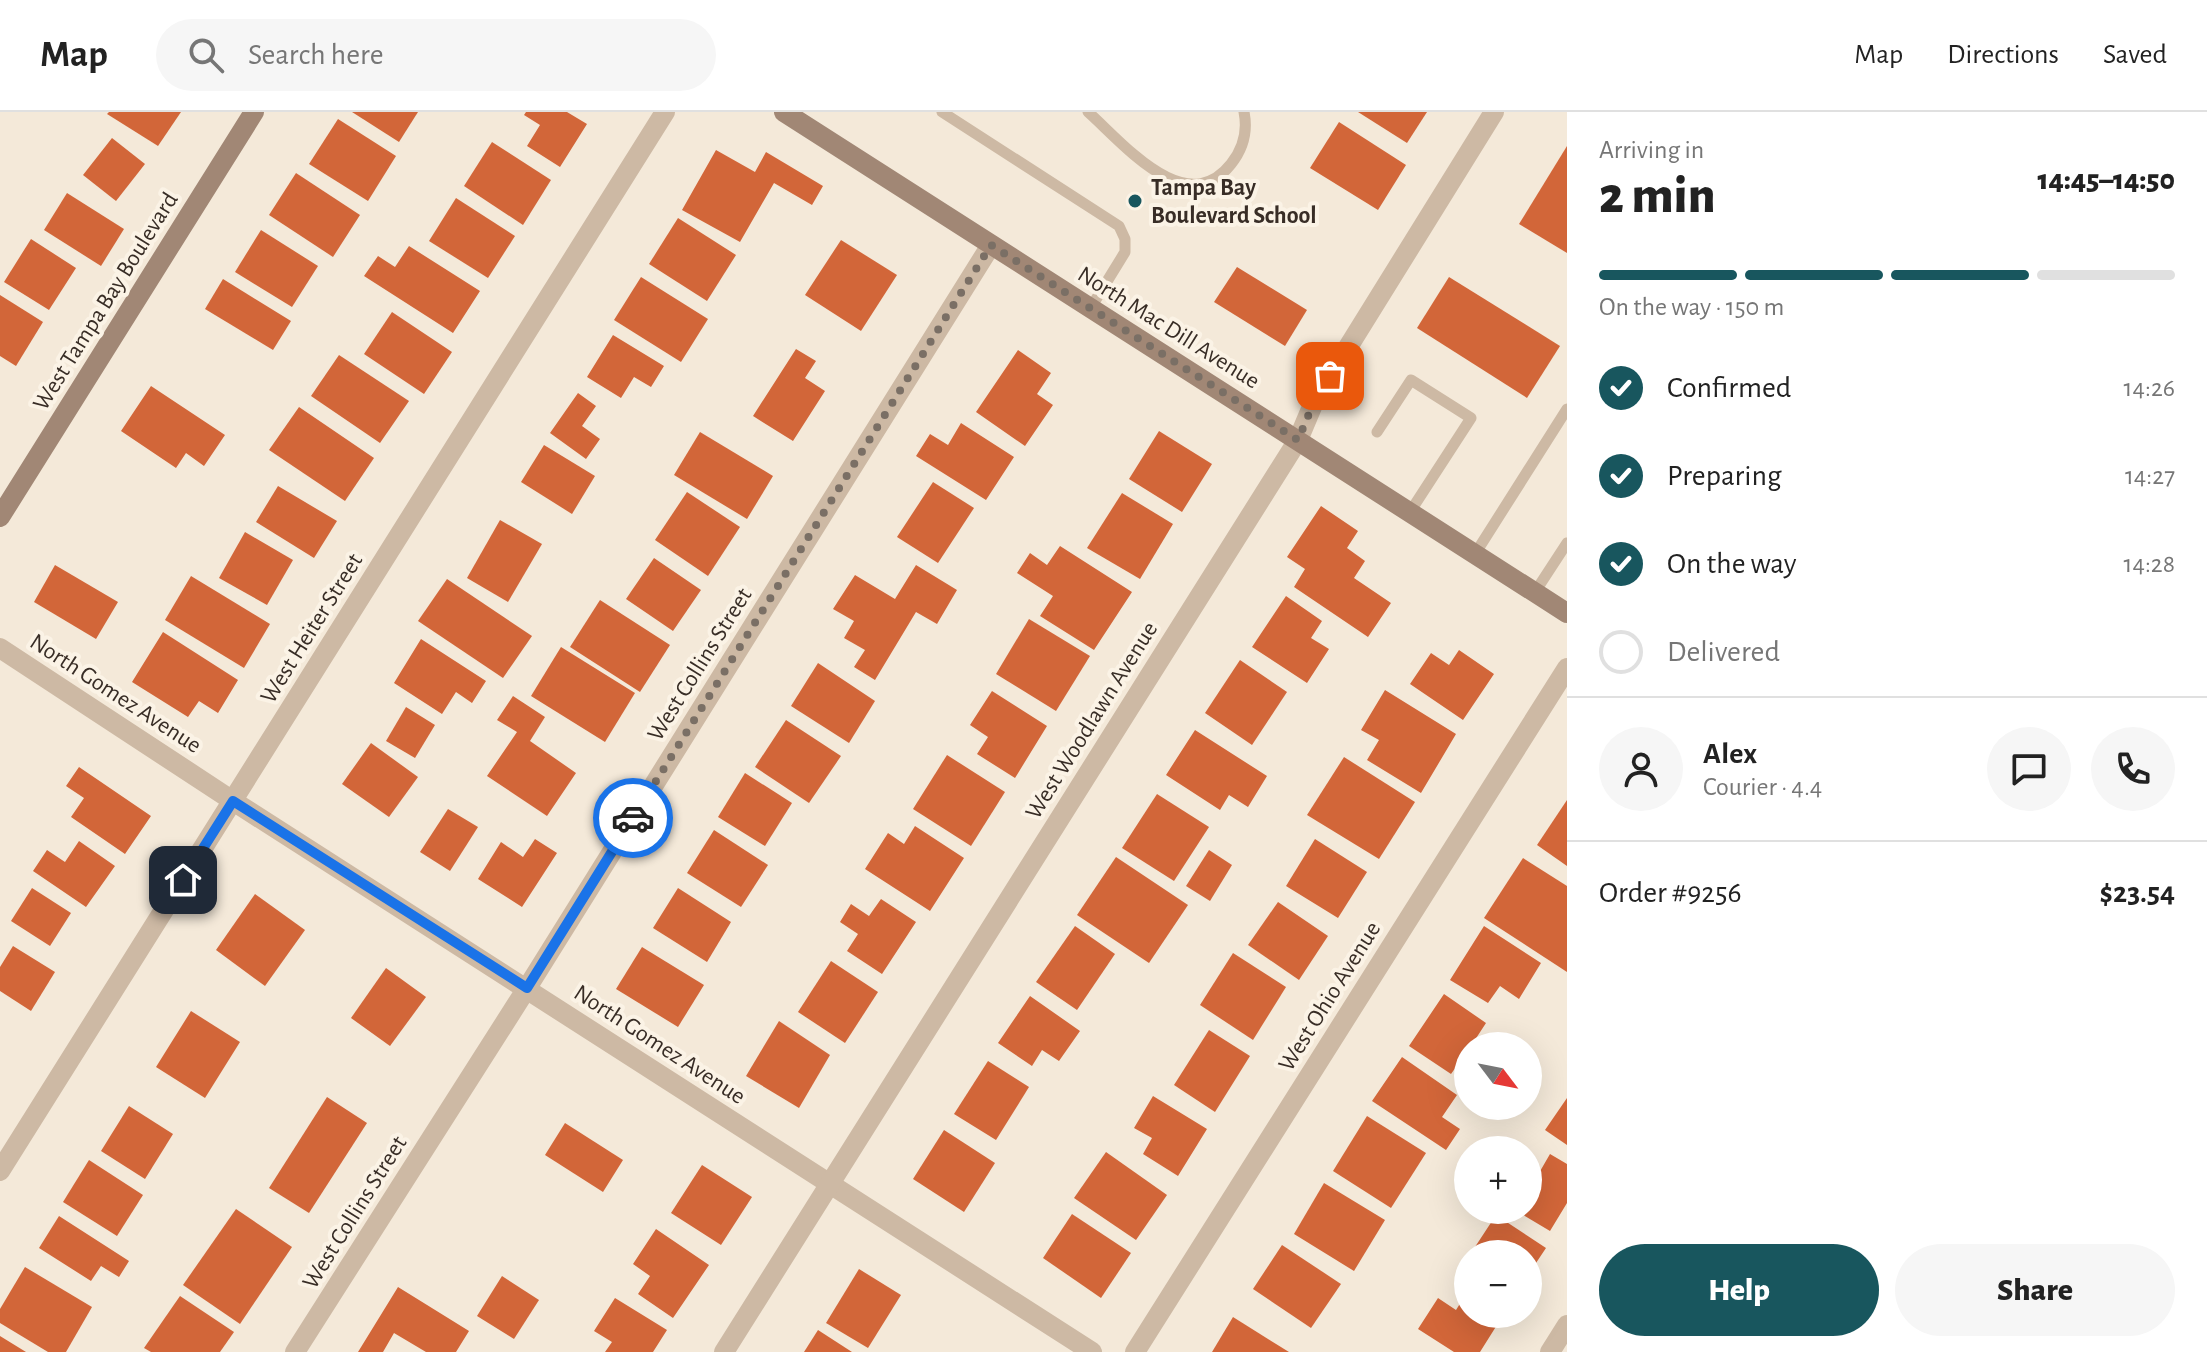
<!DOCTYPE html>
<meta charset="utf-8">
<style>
:root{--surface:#fff;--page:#f6f6f6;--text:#222;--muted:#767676;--line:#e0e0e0;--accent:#18565e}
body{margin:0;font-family:"Alegreya Sans",sans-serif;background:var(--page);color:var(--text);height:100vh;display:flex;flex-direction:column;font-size:30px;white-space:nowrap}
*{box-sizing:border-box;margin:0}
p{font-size:26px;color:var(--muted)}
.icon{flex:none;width:44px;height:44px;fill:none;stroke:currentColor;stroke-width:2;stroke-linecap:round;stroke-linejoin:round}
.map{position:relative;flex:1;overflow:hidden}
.drawer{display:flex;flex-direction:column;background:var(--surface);width:640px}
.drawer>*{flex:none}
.needle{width:52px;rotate:122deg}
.controls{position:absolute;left:1454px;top:920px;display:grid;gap:16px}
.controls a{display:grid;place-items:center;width:88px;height:88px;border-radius:50%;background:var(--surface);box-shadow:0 8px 32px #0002;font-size:40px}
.pin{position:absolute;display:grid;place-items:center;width:68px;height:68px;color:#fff;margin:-34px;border-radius:16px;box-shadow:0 4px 12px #0006}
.courier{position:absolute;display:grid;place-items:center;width:80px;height:80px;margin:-40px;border:6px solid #1a73e8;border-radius:50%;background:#fff;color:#222;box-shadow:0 2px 10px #0007}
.headline em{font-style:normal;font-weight:800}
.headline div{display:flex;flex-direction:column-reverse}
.headline{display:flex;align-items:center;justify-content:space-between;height:136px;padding:0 32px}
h1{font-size:52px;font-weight:800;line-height:60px}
.bar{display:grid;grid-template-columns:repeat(4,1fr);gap:12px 8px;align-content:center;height:96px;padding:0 32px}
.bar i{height:10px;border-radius:6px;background:var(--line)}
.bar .active{background:var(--accent)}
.bar p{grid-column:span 4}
.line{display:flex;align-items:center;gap:20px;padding:0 32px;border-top:2px solid var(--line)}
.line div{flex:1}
.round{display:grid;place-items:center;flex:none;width:84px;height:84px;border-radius:42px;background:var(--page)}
ol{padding:0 32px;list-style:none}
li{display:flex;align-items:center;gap:24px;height:88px}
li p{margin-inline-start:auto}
li .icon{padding:8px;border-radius:50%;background:var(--accent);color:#fff;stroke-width:4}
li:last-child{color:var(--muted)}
li i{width:44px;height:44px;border:4px solid var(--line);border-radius:50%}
.primary-button{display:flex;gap:16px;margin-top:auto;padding:16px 32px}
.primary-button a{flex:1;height:92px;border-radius:48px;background:var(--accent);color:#fff;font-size:32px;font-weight:800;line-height:92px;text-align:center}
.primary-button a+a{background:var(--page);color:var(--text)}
header{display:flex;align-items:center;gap:48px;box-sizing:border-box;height:112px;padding:0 40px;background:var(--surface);border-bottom:2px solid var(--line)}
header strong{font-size:38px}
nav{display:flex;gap:44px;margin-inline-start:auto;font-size:28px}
.search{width:560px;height:72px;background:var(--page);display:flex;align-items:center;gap:20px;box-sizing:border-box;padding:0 28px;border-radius:44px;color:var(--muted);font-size:30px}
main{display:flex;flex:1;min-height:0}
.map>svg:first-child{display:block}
</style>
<header>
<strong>Map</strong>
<div class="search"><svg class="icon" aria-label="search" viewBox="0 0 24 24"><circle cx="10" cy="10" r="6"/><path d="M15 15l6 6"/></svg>Search here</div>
<nav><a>Map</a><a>Directions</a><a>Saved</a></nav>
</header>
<main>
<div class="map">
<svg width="1567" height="1240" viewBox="0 0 1567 1240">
<rect width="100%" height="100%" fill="#f4e9d9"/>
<g fill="#d26639">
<polygon points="109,0 181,0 158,34 107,2"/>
<polygon points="352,0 418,0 399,30"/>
<polygon points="526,0 567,0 587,12 560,55 527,34 540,13 524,3"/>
<polygon points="1358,0 1427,0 1407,31"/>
<polygon points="338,7 396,44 368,89 309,52"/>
<polygon points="1339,10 1406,53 1378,98 1310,56"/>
<polygon points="112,26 145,52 116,89 83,63"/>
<polygon points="492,30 551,68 523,113 464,74"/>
<polygon points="1567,34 1567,141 1519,112"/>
<polygon points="716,38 755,60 766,40 823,74 812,93 774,71 740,130 682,98"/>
<polygon points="296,61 360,103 333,145 269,103"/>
<polygon points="67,81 124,117 101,154 44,118"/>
<polygon points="456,86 515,124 488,166 429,129"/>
<polygon points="678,106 736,143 707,189 649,152"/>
<polygon points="261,118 318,154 292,195 235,160"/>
<polygon points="31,127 76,156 49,198 4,170"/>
<polygon points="841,128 897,163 861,219 805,183"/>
<polygon points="409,134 480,179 453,221 364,164 378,144 395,155"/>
<polygon points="1237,155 1307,198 1285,234 1214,190"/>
<polygon points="641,165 708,207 681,250 614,208"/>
<polygon points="1449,165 1560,234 1527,286 1417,216"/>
<polygon points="223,167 291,209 273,238 205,197"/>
<polygon points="0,183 43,210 16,254 0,244"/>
<polygon points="392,200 452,240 424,282 364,242"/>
<polygon points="613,223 664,254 651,275 634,265 621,286 587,265"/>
<polygon points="796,237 816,249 805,266 825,279 793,329 753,304"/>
<polygon points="1018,238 1051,261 1037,282 1053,293 1025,334 976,300"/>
<polygon points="339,243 409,289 380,331 311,284"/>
<polygon points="151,274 225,323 204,354 186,341 176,356 121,319"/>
<polygon points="578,281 596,294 582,314 600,327 586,347 550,321"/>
<polygon points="299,295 374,346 345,389 269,338"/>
<polygon points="961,311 1014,345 986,388 916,344 930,322 948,333"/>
<polygon points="1159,319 1212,352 1182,400 1129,367"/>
<polygon points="700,320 773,364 747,407 674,363"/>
<polygon points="544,333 595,364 572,402 521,370"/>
<polygon points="933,370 974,396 938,451 897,425"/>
<polygon points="278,374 337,409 314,446 256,410"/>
<polygon points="687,380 740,415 708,464 655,428"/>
<polygon points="1122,381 1173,412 1140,467 1087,436"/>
<polygon points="1321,394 1358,419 1347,436 1365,449 1354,466 1391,491 1368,525 1294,475 1305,457 1287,445"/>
<polygon points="500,408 542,432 508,490 467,466"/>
<polygon points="245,420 293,448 267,493 219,466"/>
<polygon points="1060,434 1132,480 1094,538 1040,504 1053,484 1017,461 1030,441 1047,453"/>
<polygon points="654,446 701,478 673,519 626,487"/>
<polygon points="55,453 118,490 96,527 34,490"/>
<polygon points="916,453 957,478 937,512 916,500 875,568 854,555 865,538 844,526 854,509 833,497 855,463 895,487"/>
<polygon points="191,464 270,512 244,556 165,508"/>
<polygon points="447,467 532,524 503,566 418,509"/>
<polygon points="1286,484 1322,509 1311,526 1329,537 1307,571 1252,535"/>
<polygon points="600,488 670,533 640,580 570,535"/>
<polygon points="1029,507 1090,544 1056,599 996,562"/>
<polygon points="163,520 238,568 218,601 199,589 188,605 132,570"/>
<polygon points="421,527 486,569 472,591 456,580 442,602 394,571"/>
<polygon points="561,535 635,581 605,630 531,584"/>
<polygon points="1459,538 1494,562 1463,608 1410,572 1431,541 1449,553"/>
<polygon points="1240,548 1287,580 1252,633 1205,601"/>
<polygon points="818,551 875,589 849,631 791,594"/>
<polygon points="1385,578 1456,622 1421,681 1367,648 1379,628 1361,618"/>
<polygon points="992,579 1047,614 1015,666 977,642 988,625 970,613"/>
<polygon points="513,584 545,605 530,629 576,661 547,704 487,664 517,620 497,608"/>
<polygon points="406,595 435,613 415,646 386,629"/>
<polygon points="786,608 841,644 809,691 755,655"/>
<polygon points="1195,618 1267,664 1248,695 1229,683 1220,698 1166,663"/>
<polygon points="371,631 418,665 389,705 342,672"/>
<polygon points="947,643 1005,680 971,734 913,697"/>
<polygon points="1344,645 1415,690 1379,747 1307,703"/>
<polygon points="79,655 151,704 125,742 71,705 84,686 66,674"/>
<polygon points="745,661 792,691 765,734 718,705"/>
<polygon points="1157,682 1209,715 1174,769 1122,736"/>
<polygon points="1567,688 1567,754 1537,733"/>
<polygon points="448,697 478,715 450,759 420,740"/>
<polygon points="915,714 964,746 930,799 865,757 888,721 904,732"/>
<polygon points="714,718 768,753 741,795 687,761"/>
<polygon points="535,727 557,741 522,795 478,767 501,730 523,745"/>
<polygon points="1315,727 1367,760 1338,806 1286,774"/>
<polygon points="79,729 115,754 86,795 33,759 47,738 65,750"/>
<polygon points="1209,738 1232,753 1210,789 1186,774"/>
<polygon points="1116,745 1188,793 1149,851 1077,803"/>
<polygon points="1523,746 1567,774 1567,860 1484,806"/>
<polygon points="32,776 71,801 50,834 11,809"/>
<polygon points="678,776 731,810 707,850 653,816"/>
<polygon points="255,782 305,818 265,874 216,838"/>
<polygon points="881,787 916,810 882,862 847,839 858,822 840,810 851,792 869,804"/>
<polygon points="1278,790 1328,824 1299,868 1248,833"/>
<polygon points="1075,814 1115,842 1077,898 1036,870"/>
<polygon points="1484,814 1541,851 1519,887 1500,874 1488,891 1450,868"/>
<polygon points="13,834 55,860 31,899 0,879 0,855"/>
<polygon points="642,835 704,873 678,915 616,877"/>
<polygon points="1233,841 1286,875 1253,928 1200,893"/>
<polygon points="831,849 878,880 845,931 798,900"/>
<polygon points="386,856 426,885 390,934 351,906"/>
<polygon points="1444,882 1486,911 1471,934 1468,934 1468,938 1451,962 1409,934"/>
<polygon points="1030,884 1080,919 1059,949 1042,938 1032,954 998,931"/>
<polygon points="191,899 240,930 205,986 156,955"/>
<polygon points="779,909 830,943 799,996 746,964"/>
<polygon points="1209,918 1250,944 1215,1000 1174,973"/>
<polygon points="1402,945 1457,983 1442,1005 1460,1017 1446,1038 1372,989"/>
<polygon points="988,949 1029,975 996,1028 954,1002"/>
<polygon points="1153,984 1207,1017 1178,1064 1143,1042 1152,1026 1134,1016"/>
<polygon points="327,985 367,1011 309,1101 269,1076"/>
<polygon points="1567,986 1567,1033 1545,1018"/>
<polygon points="129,994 173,1022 145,1067 101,1039"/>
<polygon points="1367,1004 1426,1041 1391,1096 1333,1059"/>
<polygon points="565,1011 623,1048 603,1080 545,1043"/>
<polygon points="944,1018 995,1051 964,1100 913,1067"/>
<polygon points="1106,1040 1167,1083 1136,1128 1074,1086"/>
<polygon points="1550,1042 1567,1052 1567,1091 1550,1119 1515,1098 1528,1098 1528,1054 1539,1061"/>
<polygon points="89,1048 143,1083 117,1124 63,1090"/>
<polygon points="702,1053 752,1085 721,1133 671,1101"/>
<polygon points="1324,1071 1385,1108 1354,1159 1294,1122"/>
<polygon points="236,1097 292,1135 240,1212 183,1173"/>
<polygon points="1072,1102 1131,1141 1101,1186 1043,1146"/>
<polygon points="1496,1103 1546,1136 1528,1163 1528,1142 1478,1142 1473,1138"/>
<polygon points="59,1104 129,1149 119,1165 101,1154 91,1169 39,1136"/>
<polygon points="656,1117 709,1153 673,1206 638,1182 650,1164 633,1152"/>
<polygon points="1282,1133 1341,1172 1311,1216 1253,1177"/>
<polygon points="25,1155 92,1195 66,1240 48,1240 0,1211 0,1197"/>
<polygon points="859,1157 901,1183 868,1236 826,1211"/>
<polygon points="502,1164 539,1188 514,1227 477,1204"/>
<polygon points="398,1175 469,1219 456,1240 426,1240 394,1221 383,1240 358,1240"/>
<polygon points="1466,1182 1468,1184 1468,1202 1496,1202 1502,1205 1480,1240 1454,1240 1418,1217 1438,1186 1456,1198"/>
<polygon points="180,1184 234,1220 220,1240 151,1240 144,1236"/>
<polygon points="615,1186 667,1218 653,1240 605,1240 612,1230 594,1219"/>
<polygon points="1233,1205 1289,1240 1212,1240"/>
<polygon points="818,1218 852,1240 804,1240"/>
<polygon points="0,1224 26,1240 0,1240"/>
</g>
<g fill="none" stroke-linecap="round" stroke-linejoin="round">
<g stroke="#cdb9a4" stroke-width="11">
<polyline points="942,0 1119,114 1125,127 1125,140 1090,197"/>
<path d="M1088,0C1123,31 1186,109 1231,52C1243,37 1248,20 1244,0"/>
<polyline points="1377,320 1411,268 1471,306 1410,400"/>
<polyline points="1475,442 1567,297"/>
<polyline points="1535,480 1567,431"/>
</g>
<g stroke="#cdb9a4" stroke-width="20">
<polyline points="0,536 233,689 1092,1240"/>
<polyline points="0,1059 665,0"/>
<polyline points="295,1240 527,876 991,133"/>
<polyline points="724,1240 1298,328 1314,290 1494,0"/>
<polyline points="1135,1240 1567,556"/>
<polyline points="1550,1240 1567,1213"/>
</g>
<g stroke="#a18775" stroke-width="20">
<polyline points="784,0 1567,501"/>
<polyline points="0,405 254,0"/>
</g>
</g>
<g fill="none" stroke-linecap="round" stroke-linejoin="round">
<polyline stroke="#7a6f65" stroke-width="8" stroke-dasharray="0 14.4" points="633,706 991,133 1298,328 1314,290 1330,264"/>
<polyline stroke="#1a73e8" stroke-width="10" points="183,768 233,689 527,876 633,706"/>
</g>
<circle fill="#18565e" stroke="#fbf3e6" stroke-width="3" cx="1135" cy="89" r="8"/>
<g text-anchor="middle" stroke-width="8" stroke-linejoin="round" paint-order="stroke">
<g font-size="24" font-weight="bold" fill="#382d26" stroke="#fbf3e6" text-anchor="start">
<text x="1151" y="83">Tampa Bay<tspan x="1151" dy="28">Boulevard School</tspan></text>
</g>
<g font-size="24" fill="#382d26" stroke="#fbf3e6">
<text transform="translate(105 189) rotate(-58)" y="8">West Tampa Bay Boulevard</text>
<text transform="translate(1169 215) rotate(32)" y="8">North Mac Dill Avenue</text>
<text transform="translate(311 516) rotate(-58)" y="8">West Heiter Street</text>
<text transform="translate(699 552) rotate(-58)" y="8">West Collins Street</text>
<text transform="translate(116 581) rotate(33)" y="8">North Gomez Avenue</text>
<text transform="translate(1091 608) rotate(-58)" y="8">West Woodlawn Avenue</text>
<text transform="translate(1329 884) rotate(-58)" y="8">West Ohio Avenue</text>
<text transform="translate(660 932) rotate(33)" y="8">North Gomez Avenue</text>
<text transform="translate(354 1100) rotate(-58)" y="8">West Collins Street</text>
</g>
</g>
</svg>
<div class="controls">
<a><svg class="needle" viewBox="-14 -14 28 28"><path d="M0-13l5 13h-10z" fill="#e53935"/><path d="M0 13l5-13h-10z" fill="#767676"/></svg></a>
<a>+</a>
<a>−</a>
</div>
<div class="pin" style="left:1330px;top:264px;background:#ea580c"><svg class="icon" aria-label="bag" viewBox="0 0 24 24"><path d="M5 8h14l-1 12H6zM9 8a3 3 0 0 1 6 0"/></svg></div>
<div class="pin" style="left:183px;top:768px;background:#1f2937"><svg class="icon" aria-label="home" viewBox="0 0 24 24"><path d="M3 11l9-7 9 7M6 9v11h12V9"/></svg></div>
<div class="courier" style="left:633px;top:706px"><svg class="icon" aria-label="car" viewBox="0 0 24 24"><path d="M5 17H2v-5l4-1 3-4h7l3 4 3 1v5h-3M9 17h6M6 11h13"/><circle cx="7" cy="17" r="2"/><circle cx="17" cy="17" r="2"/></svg></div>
</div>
<section class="drawer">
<div class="headline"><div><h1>2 min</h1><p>Arriving in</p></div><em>14:45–14:50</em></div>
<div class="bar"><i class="active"></i><i class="active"></i><i class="active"></i><i></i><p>On the way · 150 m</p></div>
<ol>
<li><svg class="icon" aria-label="check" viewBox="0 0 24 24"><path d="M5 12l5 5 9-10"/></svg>Confirmed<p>14:26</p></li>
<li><svg class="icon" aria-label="check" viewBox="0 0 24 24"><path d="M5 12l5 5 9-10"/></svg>Preparing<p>14:27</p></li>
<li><svg class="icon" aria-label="check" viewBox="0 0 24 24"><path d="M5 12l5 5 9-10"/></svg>On the way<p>14:28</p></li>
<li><i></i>Delivered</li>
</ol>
<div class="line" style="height:144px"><a class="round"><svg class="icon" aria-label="person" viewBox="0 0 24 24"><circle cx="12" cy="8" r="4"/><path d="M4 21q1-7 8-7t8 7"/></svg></a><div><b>Alex</b><p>Courier · 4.4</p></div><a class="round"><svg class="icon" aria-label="chat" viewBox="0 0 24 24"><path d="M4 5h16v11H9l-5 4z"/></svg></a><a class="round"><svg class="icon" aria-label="phone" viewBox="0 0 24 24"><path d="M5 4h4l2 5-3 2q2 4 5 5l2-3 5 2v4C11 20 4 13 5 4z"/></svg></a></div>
<div class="line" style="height:104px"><div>Order #9256</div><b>$23.54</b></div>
<div class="primary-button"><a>Help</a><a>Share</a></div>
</section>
</main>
